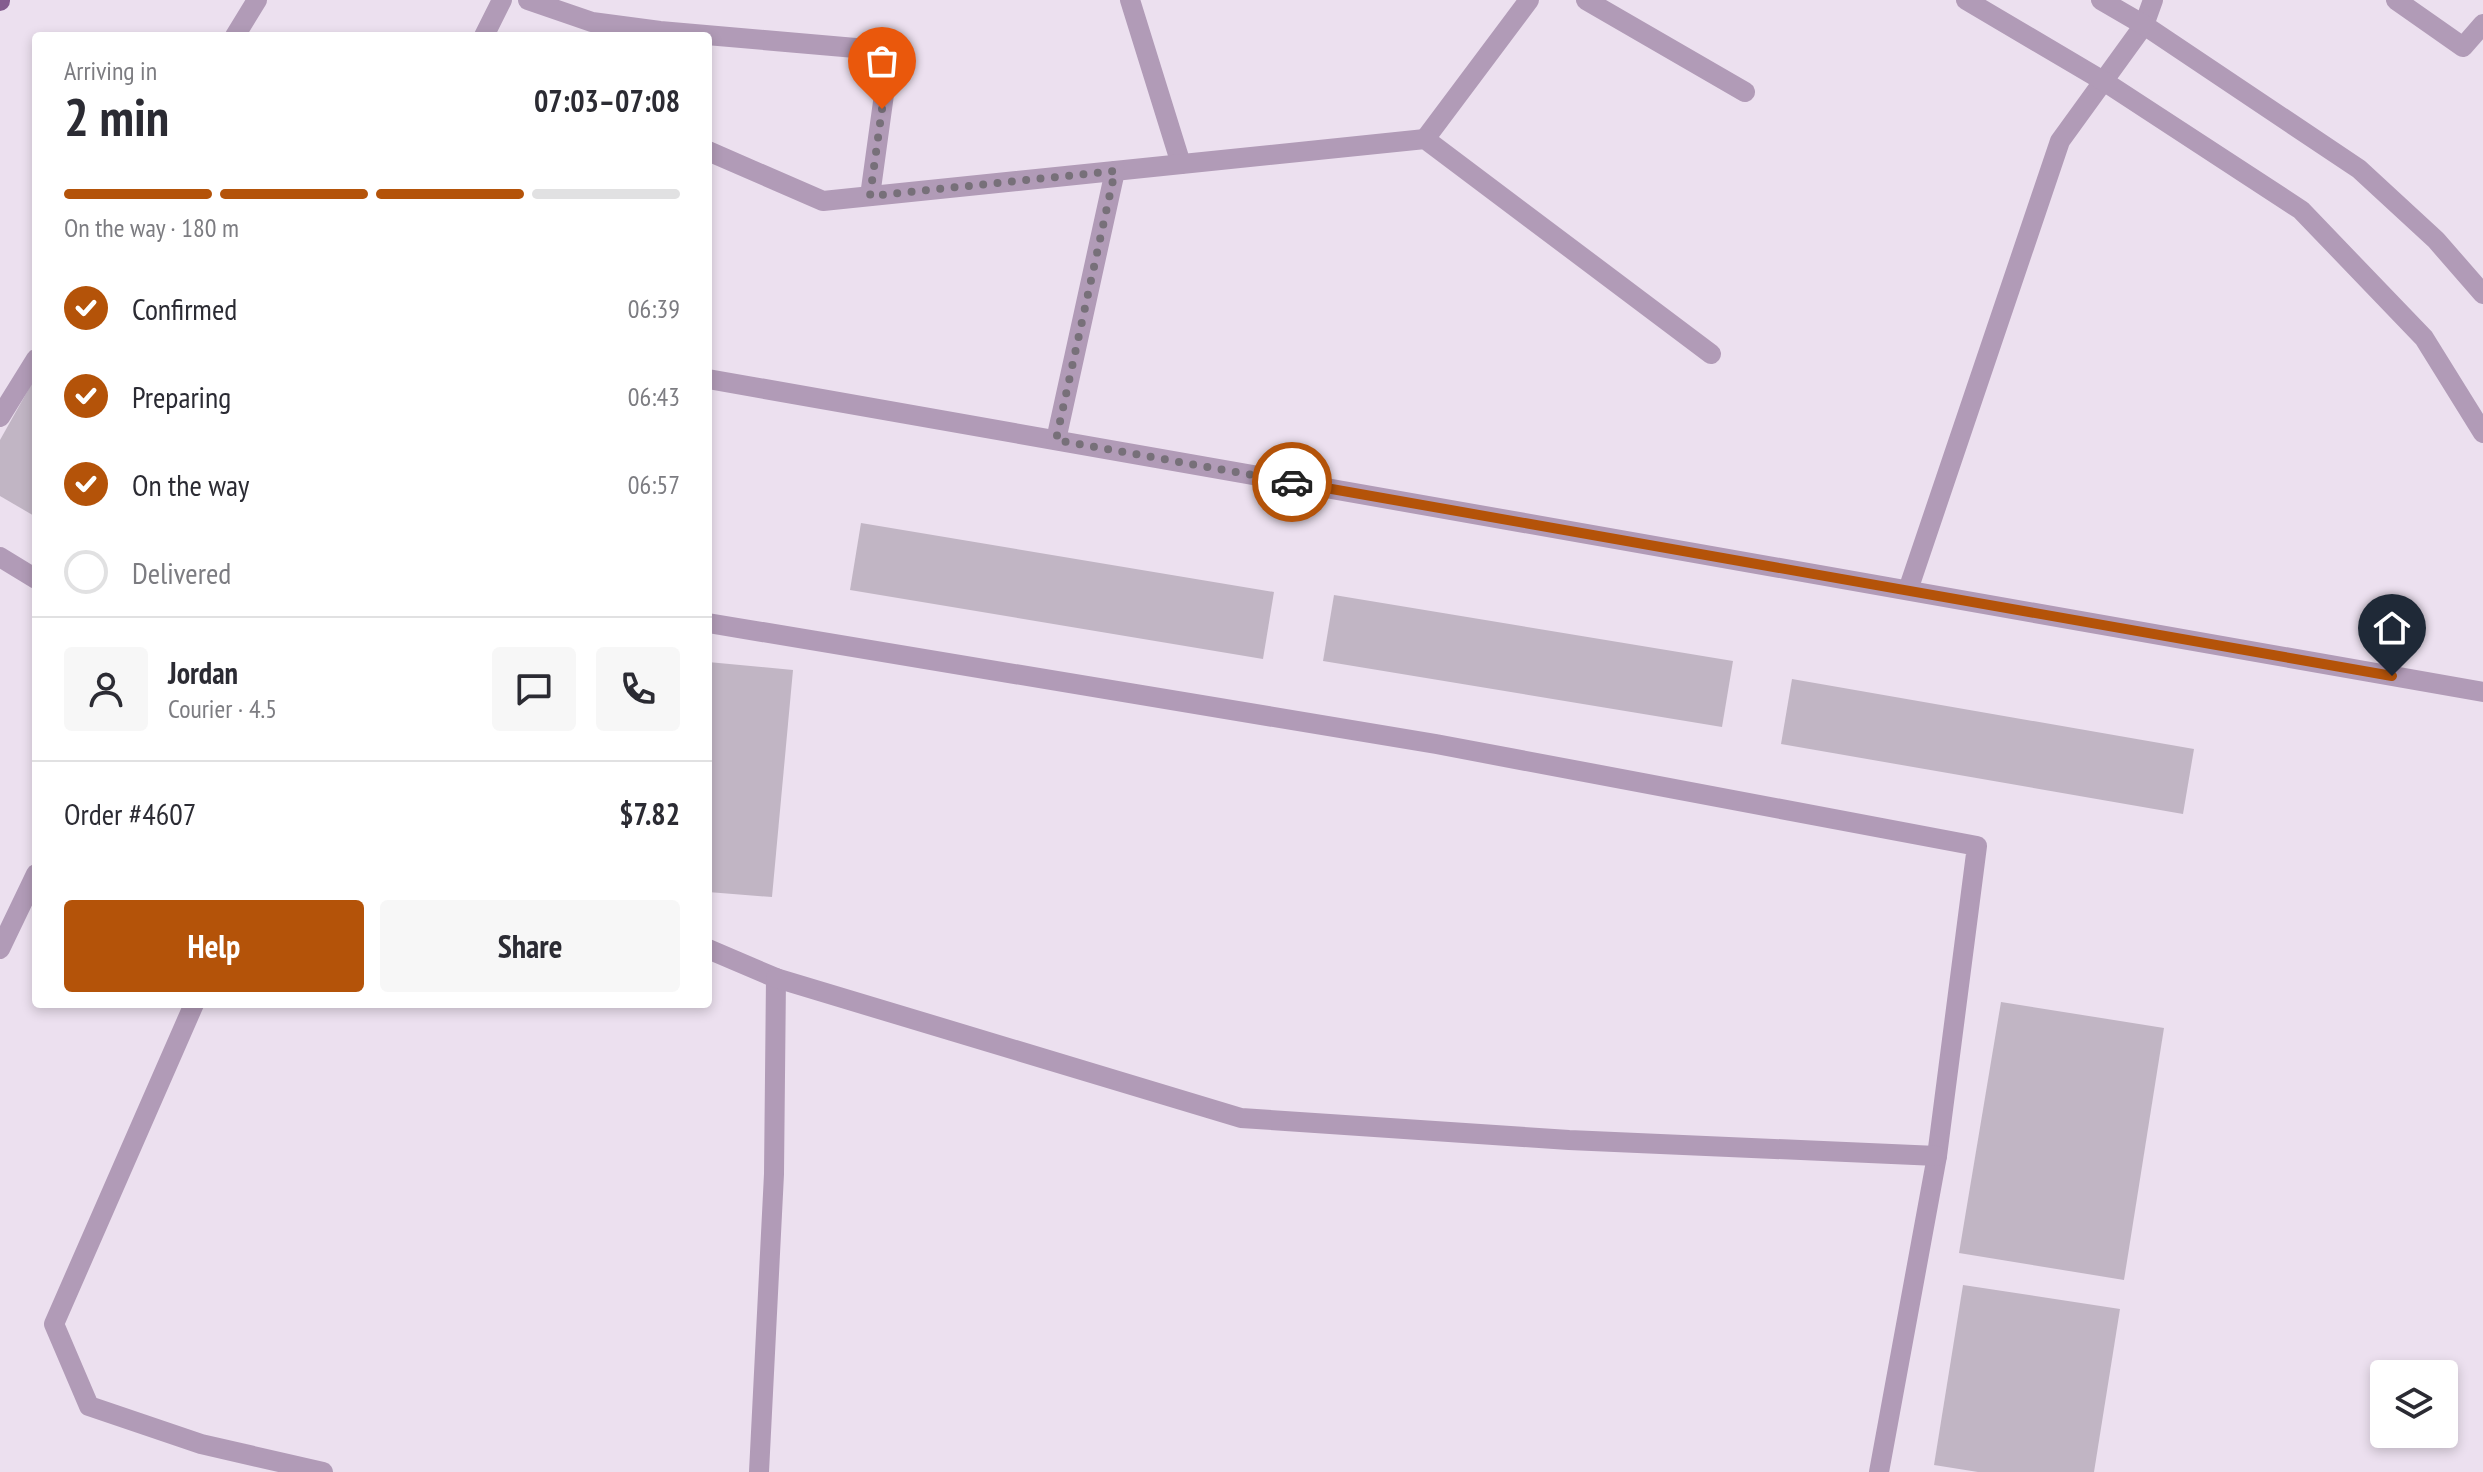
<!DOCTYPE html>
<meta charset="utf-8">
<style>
:root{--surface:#fff;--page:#f7f7f7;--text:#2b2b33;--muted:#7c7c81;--line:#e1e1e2;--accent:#b45309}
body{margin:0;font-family:"PT Sans Narrow",sans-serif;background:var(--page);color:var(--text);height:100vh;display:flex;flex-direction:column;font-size:30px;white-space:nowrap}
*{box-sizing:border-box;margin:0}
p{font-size:26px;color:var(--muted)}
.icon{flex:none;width:44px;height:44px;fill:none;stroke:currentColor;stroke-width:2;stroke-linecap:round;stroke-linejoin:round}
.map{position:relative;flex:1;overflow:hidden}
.details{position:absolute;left:32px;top:32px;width:680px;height:976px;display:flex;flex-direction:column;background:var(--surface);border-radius:8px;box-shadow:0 4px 12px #0003}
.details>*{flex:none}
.buttons{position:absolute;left:2370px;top:1360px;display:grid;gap:16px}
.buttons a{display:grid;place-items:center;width:88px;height:88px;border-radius:8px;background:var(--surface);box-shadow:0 4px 12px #0003;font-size:40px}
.pin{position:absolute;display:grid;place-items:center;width:68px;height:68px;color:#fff;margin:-82px -34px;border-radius:50% 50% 50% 0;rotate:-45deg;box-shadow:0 0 8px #0007}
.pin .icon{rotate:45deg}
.courier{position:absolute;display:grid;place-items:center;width:80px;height:80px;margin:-40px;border:6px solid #b45309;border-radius:50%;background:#fff;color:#222;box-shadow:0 2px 10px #0007}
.summary em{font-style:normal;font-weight:800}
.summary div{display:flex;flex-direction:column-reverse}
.summary{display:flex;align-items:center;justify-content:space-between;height:136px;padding:0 32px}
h1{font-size:52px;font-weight:800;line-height:60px}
.bar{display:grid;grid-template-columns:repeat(4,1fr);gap:12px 8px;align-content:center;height:96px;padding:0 32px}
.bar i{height:10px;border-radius:6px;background:var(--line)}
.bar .active{background:var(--accent)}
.bar p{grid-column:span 4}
.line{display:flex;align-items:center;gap:20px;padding:0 32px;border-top:2px solid var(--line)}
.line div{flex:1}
.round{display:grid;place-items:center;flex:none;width:84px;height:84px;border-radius:8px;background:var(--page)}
ol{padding:0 32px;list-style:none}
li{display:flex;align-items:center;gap:24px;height:88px}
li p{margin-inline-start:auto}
li .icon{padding:8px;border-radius:50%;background:var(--accent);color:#fff;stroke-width:4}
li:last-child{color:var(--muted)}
li i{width:44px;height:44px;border:4px solid var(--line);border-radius:50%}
.primary-button{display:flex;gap:16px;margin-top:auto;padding:16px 32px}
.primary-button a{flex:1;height:92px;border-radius:8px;background:var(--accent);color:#fff;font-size:32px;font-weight:800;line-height:92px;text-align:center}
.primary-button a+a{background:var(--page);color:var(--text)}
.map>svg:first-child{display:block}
</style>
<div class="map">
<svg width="2483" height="1472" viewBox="0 0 2483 1472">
<rect width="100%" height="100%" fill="#ece0ef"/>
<g fill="#c1b5c4">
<polygon points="36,376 36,517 0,496 0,440"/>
<polygon points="861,523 1274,592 1263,659 850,590"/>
<polygon points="1334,595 1733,661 1722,727 1323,661"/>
<polygon points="708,662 793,670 772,897 708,892"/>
<polygon points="1792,679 2194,749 2183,814 1781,744"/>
<polygon points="2001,1002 2164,1028 2124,1280 1959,1253"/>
<polygon points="1963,1285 2120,1309 2094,1472 1978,1472 1934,1465"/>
</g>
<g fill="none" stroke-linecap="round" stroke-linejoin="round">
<g stroke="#b19bb7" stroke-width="20">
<polyline points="708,623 1436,744 1977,846 1937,1156 1879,1472"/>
<polyline points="708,949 776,978 774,1174 759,1472"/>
<polyline points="776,978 1241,1118 1569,1140 1937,1156"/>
<polyline points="194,1004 54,1324 89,1406 201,1444 323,1472"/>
</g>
<g stroke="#b19bb7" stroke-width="20">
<polyline points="528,0 592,22 660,31 890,51 870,196"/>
<polyline points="1130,0 1181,164"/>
<polyline points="1586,0 1745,92"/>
<polyline points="2396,0 2463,47 2483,24"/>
<polyline points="235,36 257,0"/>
<polyline points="484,36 502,0"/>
<polyline points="1425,139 1529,0"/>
<polyline points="708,151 823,201 1425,139 1711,354"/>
<polyline points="708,379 2483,692"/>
<polyline points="0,417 36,359"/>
<polyline points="1056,440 1115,171"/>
<polyline points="0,557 36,579"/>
<polyline points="1908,590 2060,141 2144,25 2153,0"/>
<polyline points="0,949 36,874"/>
</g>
<g stroke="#b19bb7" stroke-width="20">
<polyline points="1966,0 2105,82 2301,210 2424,338 2483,433"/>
<polyline points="2101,0 2144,25 2359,169 2436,240 2483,294"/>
</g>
<polyline stroke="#845d8f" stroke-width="20" points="0,1 0,0"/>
</g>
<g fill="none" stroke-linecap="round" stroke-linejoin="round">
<polyline stroke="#777079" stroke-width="8" stroke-dasharray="0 14.4" points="882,109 870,196 1115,171 1056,440 1292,482"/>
<polyline stroke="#b45309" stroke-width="10" points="1292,482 2392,676"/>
</g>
</svg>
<div class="buttons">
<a><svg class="icon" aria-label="layers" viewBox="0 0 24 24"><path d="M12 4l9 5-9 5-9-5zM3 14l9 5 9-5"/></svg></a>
</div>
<div class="pin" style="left:882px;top:109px;background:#ea580c"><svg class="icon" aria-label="bag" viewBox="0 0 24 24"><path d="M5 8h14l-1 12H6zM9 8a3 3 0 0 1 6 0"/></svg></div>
<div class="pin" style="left:2392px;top:676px;background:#1f2937"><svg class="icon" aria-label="home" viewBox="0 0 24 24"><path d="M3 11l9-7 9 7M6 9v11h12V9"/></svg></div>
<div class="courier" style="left:1292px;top:482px"><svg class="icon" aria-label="car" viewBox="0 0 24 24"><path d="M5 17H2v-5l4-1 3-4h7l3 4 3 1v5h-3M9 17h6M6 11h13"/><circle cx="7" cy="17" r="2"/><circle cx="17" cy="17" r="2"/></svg></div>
<section class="details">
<div class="summary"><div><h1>2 min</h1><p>Arriving in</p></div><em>07:03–07:08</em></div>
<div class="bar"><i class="active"></i><i class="active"></i><i class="active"></i><i></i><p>On the way · 180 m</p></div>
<ol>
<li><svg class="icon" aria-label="check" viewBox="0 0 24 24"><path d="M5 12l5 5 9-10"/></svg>Confirmed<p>06:39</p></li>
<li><svg class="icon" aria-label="check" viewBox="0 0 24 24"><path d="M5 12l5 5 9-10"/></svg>Preparing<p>06:43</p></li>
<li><svg class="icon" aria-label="check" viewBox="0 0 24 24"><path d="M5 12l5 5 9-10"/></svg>On the way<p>06:57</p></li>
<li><i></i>Delivered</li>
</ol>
<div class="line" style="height:144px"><a class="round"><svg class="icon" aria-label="person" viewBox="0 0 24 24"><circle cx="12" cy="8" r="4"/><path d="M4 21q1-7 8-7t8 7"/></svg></a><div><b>Jordan</b><p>Courier · 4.5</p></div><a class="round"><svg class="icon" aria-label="chat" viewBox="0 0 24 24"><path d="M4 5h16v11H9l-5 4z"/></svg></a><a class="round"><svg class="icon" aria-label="phone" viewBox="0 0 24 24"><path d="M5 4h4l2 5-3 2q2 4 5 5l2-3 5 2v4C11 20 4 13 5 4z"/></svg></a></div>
<div class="line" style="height:104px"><div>Order #4607</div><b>$7.82</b></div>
<div class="primary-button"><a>Help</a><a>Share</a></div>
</section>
</div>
